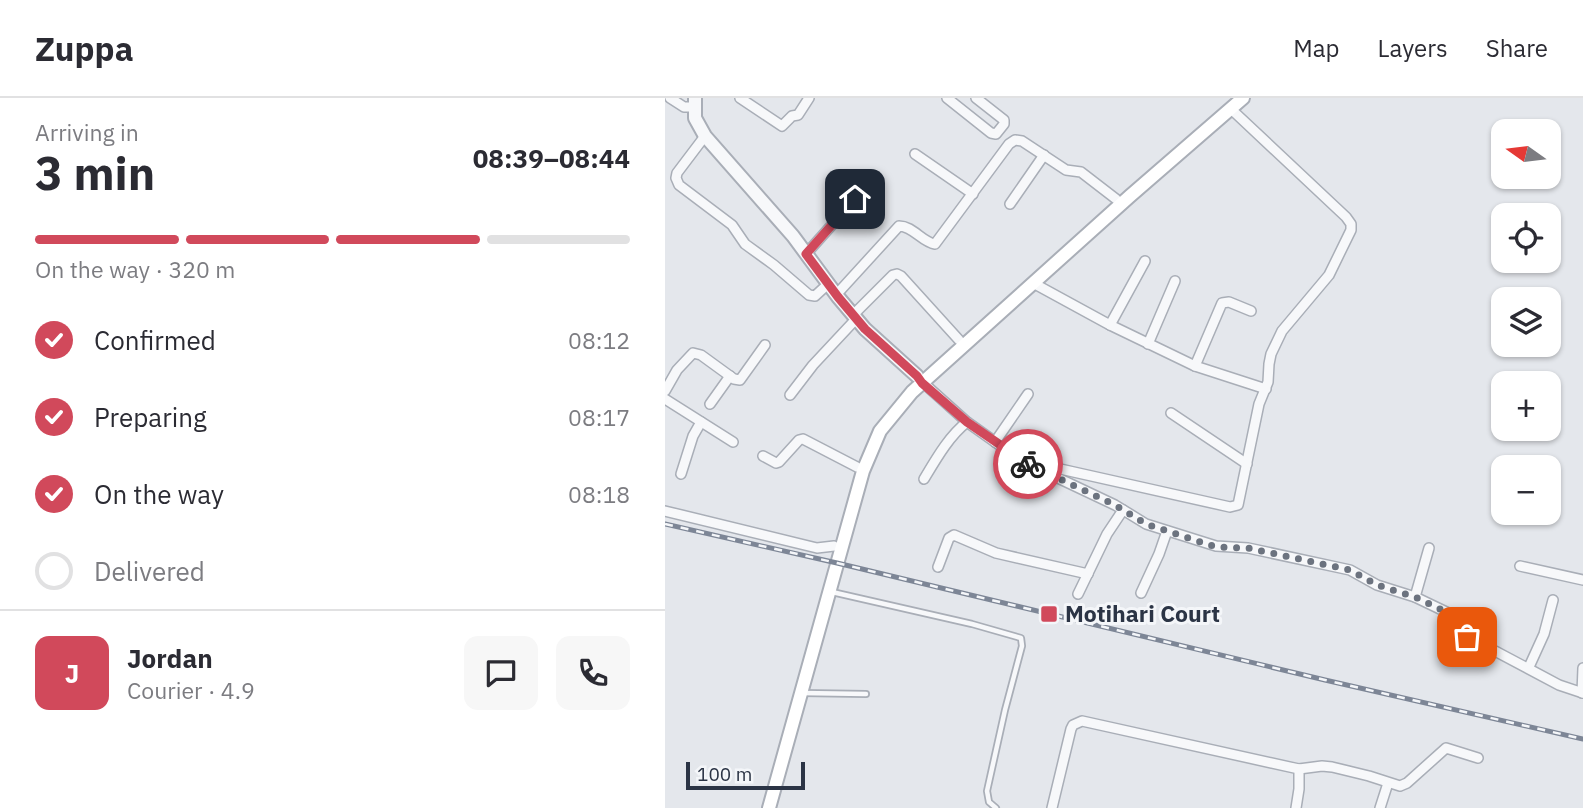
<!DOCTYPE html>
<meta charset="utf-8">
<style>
:root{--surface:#fff;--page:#f7f7f7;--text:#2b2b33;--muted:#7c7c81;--line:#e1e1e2;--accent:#d1495b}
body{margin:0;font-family:"IBM Plex Sans",sans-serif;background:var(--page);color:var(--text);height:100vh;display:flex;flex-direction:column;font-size:26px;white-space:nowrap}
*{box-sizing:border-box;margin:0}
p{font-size:23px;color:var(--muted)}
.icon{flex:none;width:38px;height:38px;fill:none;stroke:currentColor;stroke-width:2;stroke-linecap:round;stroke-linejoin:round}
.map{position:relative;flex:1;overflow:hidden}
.sheet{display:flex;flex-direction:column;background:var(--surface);width:665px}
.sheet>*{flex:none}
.needle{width:46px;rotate:284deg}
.fabs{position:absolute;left:826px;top:21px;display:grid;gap:14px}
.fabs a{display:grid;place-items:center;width:70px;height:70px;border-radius:14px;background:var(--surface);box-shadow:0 2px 5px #0004;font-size:35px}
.scale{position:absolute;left:21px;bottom:18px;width:119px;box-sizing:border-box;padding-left:7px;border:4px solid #2b3445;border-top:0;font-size:19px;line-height:24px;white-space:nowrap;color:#2b3445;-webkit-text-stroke:5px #f4f6f9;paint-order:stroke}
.pin{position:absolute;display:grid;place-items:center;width:60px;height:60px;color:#fff;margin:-30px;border-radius:14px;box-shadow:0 4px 10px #0006}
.courier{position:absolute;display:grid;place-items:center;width:70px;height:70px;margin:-35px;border:5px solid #d1495b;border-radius:50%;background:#fff;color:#222;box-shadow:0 2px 9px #0007}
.headline em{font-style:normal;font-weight:700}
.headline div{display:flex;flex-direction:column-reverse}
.headline{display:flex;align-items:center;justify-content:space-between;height:119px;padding:0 35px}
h1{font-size:46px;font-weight:700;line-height:52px}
.bar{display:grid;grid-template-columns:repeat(4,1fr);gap:10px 7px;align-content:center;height:84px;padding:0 35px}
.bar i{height:9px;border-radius:5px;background:var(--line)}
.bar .active{background:var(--accent)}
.bar p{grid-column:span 4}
.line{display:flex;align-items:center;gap:18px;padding:0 35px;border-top:2px solid var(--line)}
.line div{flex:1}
.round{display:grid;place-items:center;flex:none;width:74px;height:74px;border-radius:14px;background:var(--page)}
ol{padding:0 35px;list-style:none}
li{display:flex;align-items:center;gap:21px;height:77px}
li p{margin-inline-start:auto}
li .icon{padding:7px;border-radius:50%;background:var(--accent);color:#fff;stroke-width:4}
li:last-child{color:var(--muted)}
li i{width:38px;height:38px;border:4px solid var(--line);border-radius:50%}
header{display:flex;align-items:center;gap:42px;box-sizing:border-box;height:98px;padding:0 35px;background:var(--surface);border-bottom:2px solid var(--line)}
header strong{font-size:33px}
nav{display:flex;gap:38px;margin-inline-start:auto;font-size:24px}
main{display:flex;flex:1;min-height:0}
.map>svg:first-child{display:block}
</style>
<header>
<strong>Zuppa</strong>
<nav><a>Map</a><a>Layers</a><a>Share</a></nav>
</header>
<main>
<section class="sheet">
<div class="headline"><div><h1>3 min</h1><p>Arriving in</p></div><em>08:39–08:44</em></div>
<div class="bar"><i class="active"></i><i class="active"></i><i class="active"></i><i></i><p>On the way · 320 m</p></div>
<ol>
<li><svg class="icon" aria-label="check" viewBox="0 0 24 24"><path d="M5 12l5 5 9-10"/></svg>Confirmed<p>08:12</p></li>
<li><svg class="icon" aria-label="check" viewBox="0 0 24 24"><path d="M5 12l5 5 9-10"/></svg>Preparing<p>08:17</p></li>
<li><svg class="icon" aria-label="check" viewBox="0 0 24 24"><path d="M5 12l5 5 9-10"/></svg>On the way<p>08:18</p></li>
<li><i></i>Delivered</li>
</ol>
<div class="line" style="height:126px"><b class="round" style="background:var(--accent);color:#fff">J</b><div><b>Jordan</b><p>Courier · 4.9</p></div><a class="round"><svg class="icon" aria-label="chat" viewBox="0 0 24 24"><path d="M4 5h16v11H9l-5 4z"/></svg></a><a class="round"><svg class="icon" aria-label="phone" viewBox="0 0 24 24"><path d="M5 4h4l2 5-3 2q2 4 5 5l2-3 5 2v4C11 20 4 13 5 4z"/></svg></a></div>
</section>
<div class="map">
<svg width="918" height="710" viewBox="0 0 918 710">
<rect width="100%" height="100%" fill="#e4e7ec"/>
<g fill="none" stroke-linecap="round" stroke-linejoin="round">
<defs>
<g id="service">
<polyline points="167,494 307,526 356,540 357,548 340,612 322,693 324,704 331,710"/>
<polyline points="137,595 201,596"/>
</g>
<g id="minor">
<polyline points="5,0 19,9 29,9"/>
<polyline points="75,0 117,28 127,18 133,17 144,0"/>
<polyline points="282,0 326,35 331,36 339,26 339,22 311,0"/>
<polyline points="40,38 12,75 11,80 14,87 67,127 80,146 109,167 144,197 150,198 163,186"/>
<polyline points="250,56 308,96"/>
<polyline points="345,106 379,57"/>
<polyline points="141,156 190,101"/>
<polyline points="368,185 445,227 530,268 601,291"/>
<path d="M171,197L234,128C248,128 257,144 270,146L344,46L350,42L357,43L401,72L416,74L451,101"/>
<polyline points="188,217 228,177 232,176 236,178 294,242"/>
<polyline points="445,227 480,163"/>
<polyline points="483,246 510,183"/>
<polyline points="530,268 557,205 564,204 586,213"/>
<polyline points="254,281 302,324 357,363 450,407 481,426 551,448 583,450 685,472 712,487 750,499 798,522 802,525 802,539 805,543 830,553 894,587 918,595"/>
<polyline points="0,293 12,272 28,255 36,257 69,281 75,282 100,247"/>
<polyline points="125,297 148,267 191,221"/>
<polyline points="0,301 68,344"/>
<polyline points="45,306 65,278"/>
<polyline points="506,315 582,366"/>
<polyline points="330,344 363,296"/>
<polyline points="98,358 111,365 114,364 134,342 138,341 192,369"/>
<polyline points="373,366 565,409 573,407 594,306 603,284 604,266 606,256 617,233 664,177 686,132 686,126 681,119 566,11"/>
<polyline points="16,376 28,338 36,324"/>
<path d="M259,381C271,361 284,338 302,324"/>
<polyline points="0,413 152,450 169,448"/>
<polyline points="855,468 918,482"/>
<polyline points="273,469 284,440 289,437 331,455 423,476"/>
<polyline points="476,495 494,456 502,433"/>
<polyline points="413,496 442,436 458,412"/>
<polyline points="750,499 764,450"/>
<polyline points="864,569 879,536 888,502"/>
<polyline points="917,595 918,570"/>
<polyline points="634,671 657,668 667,669 704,678 735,688 742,685 781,650 813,660"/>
<polyline points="387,710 406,631 408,627 417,623 634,671 634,691 631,710"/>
<polyline points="715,710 723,685"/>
</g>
<polyline id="tertiary" points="30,0 30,20 40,38 128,138 173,199 200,231 252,278"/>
<polyline id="secondary" points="104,710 198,373 215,333 247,294 465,98 578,0"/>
</defs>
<use href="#service" stroke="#a9aeb7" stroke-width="8"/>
<use href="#minor" stroke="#a9aeb7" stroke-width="12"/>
<use href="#tertiary" stroke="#a9aeb7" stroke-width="16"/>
<use href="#secondary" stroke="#a9aeb7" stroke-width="16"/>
<use href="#service" stroke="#f7f8fa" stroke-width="4.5"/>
<use href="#minor" stroke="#f7f8fa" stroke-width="9"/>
<use href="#tertiary" stroke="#f7f8fa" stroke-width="12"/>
<use href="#secondary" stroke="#fff" stroke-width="12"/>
<defs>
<polyline id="rail" points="0,426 172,465 660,582 918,641"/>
</defs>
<use href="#rail" stroke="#7d8696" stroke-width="5"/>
<use href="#rail" stroke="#f4f6f9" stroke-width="2.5" stroke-dasharray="8" stroke-linecap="butt"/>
</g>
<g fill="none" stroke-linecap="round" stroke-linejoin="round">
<polyline stroke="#6c737f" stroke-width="7" stroke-dasharray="0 12.6" points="363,366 450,407 481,426 551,449 583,450 685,472 712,487 750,499 798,522 803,525 802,539"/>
<polyline stroke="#d1495b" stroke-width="9" points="190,101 141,156 173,199 200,231 252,278 257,285 302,324 363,366"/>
</g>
<rect fill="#d1495b" stroke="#f4f6f9" stroke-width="2.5" x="375" y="507" width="18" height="18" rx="3.5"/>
<g text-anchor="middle" stroke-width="6" stroke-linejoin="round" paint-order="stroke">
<g font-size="23" font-weight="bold" fill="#2b3445" stroke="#f4f6f9" text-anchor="start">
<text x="400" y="524">Motihari Court</text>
</g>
</g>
</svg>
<div class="fabs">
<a><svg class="needle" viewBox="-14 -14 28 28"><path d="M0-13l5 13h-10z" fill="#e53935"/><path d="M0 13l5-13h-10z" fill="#7c7c81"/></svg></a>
<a><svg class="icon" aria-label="locate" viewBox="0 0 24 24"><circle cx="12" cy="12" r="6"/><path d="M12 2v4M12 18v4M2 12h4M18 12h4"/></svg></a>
<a><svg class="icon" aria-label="layers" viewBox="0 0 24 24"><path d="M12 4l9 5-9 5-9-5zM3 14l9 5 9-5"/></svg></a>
<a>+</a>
<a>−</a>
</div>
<div class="scale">100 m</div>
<div class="pin" style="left:802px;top:539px;background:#ea580c"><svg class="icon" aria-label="bag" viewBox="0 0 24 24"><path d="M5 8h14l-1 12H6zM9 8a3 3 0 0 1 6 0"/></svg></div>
<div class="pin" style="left:190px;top:101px;background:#1f2937"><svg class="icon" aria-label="home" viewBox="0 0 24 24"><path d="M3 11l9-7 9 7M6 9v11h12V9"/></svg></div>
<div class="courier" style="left:363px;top:366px"><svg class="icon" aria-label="bike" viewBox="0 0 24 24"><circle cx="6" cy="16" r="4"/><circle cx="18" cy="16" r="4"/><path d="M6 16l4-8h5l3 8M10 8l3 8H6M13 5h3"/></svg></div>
</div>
</main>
